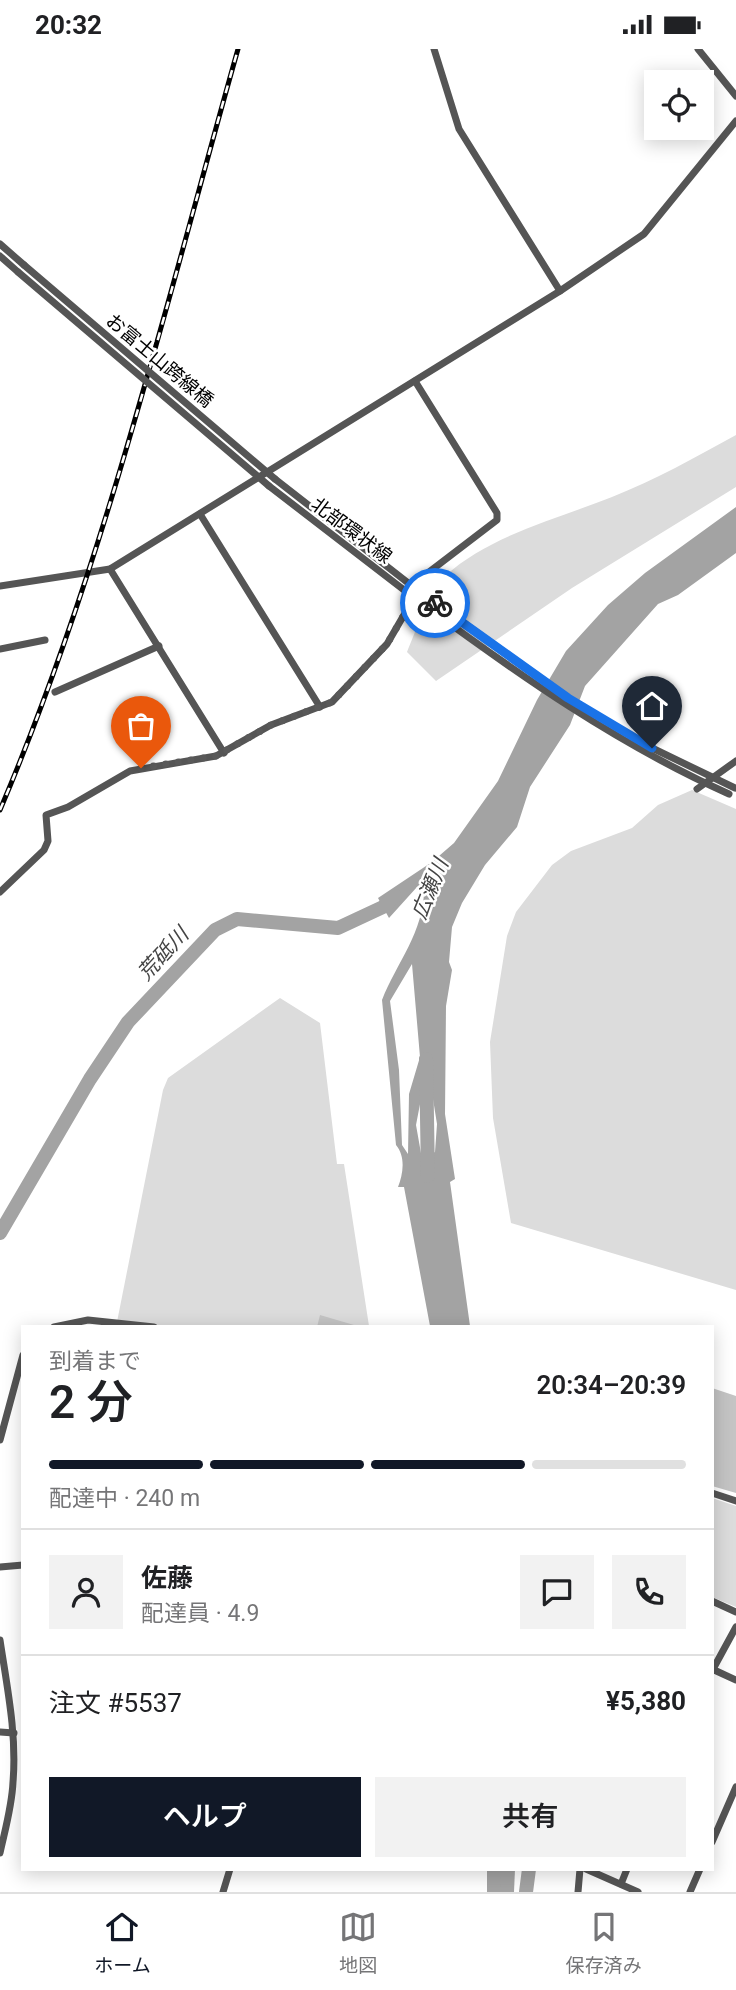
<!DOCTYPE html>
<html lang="ja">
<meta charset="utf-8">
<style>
:root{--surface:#fff;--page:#f2f2f2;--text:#202124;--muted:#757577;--line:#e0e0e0;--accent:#111827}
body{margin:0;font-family:Roboto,"Noto Sans JP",sans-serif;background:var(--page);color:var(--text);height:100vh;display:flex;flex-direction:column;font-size:26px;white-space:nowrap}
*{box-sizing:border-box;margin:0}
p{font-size:23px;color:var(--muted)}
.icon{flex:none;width:38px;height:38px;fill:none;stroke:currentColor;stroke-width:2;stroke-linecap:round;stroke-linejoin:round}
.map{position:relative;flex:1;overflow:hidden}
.sheet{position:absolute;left:21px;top:1276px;width:693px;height:546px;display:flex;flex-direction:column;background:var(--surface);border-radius:0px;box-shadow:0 4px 18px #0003}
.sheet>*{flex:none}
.tools{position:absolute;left:644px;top:21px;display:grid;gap:14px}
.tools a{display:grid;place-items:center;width:70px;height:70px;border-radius:0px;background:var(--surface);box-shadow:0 4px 18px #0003;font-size:35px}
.pin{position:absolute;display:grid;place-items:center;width:60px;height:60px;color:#fff;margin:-72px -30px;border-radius:50% 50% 50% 0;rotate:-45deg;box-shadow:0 0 7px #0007}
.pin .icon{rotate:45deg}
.courier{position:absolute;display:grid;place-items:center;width:70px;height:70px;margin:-35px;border:5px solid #1a73e8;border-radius:50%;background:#fff;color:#222;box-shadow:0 2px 9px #0007}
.headline em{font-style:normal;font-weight:600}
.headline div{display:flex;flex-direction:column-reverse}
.headline{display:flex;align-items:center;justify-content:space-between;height:119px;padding:0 28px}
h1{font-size:46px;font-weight:600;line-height:52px}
.bar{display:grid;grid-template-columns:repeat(4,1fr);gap:10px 7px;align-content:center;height:84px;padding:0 28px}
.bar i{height:9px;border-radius:5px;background:var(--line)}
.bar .active{background:var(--accent)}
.bar p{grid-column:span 4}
.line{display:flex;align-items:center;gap:18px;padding:0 28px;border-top:2px solid var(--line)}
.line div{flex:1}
.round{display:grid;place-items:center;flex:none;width:74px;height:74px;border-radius:0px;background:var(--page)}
.button{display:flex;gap:14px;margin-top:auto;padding:14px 28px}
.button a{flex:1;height:80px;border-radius:0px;background:var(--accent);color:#fff;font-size:28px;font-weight:600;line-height:80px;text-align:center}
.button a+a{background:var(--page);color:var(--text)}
.status{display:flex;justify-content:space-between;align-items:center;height:49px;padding:0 35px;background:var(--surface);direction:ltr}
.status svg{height:19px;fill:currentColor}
.tab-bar{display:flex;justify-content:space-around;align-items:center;height:98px;border-top:2px solid var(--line);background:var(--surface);font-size:19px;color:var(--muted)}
.tab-bar a{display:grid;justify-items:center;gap:4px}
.tab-bar .active{color:var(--accent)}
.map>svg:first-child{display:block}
</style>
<div class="status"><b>20:32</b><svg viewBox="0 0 49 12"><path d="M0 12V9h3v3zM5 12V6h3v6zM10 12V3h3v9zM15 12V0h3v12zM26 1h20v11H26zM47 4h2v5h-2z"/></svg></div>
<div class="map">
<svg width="736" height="1843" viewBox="0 0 736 1843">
<rect width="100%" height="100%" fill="#fff"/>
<g fill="#dcdcdc">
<path d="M736,386V438L572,539L436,632L407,603C416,582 429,543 445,527C490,486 557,470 612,448C655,431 696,408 736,386Z"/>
<polygon points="692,741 736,760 736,1241 511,1174 493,1069 490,993 507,887 516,863 552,816 571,802 632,779 658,756"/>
<polygon points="280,949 320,974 337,1115 344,1115 369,1277 116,1278 163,1041 168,1029"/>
<polygon points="712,1449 736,1457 736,1558 712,1548"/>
</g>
<path fill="#a3a3a3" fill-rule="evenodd" d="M736,458V504L678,546L658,555L585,637L570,676L530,738L517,778L485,816L462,854L452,878L449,913L452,921L446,957L445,1065L455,1130L450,1133L470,1277H430L404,1138H398C403,1125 406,1108 396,1096L382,951C397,913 425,882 424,838H417L389,869L378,849L432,813L454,794L498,732L537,651L566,602L608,556L645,524ZM412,915L420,1008L409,1045L408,1105L402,1096L399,1021L390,952ZM429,1025L437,1075L435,1103L422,1110L416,1076L425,1029Z"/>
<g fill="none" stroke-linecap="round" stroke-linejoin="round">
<g stroke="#a3a3a3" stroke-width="14">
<polyline points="426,1010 428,1127"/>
<polyline points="0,1184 90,1030 128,973 215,881 237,870 338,879 383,858 395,847"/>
<polyline points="494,1820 494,1843"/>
<polyline points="507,1843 508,1820"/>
<polyline points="526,1843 529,1820"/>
</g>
</g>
<g fill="#c4c4c4">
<polygon points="320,1266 354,1276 354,1278 317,1278"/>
<polygon points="712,1339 736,1347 736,1444 712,1437"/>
</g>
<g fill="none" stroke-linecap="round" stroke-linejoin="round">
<g stroke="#555" stroke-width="7">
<polyline points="434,0 459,80 560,242"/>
<polyline points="698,0 736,47"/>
<polyline points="0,195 24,216"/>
<polyline points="0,207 18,223"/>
<polyline points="275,430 421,544"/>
<polyline points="269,437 417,551"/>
<polyline points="200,465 320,658"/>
<polyline points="110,520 224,704"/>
<polyline points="0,537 110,520 560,242 644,185 736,72"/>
<polyline points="0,600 45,591"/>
<polyline points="55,643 159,597"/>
<polyline points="697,740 736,712"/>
<polyline points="0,843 44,801 48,792 46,766 68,758 130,722 216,707 271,676 332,653 387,595 429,523 497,471 497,464 415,332"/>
<polyline points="54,1278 88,1271 154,1278"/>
<polyline points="0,1391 23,1306"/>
<polyline points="712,1444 736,1452"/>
<polyline points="0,1518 23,1516"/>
<polyline points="712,1552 736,1563"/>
<path d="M0,1591C7,1638 17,1685 13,1733C12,1757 5,1781 0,1804"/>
<polyline points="712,1620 736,1631"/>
<polyline points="712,1622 736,1578"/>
<polyline points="0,1683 14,1684"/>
<polyline points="712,1793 736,1738"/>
<polyline points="586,1820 638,1843"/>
<polyline points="621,1835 627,1820"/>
<polyline points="223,1843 230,1820"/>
<polyline points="578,1843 580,1820"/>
<polyline points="690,1843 700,1820"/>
</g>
<defs>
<path id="rail" d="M0,761C104,516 166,255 238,0"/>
</defs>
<use href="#rail" stroke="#000" stroke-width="5"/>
<use href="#rail" stroke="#fff" stroke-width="2.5" stroke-dasharray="8" stroke-linecap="butt"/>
<g stroke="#555" stroke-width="7">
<polyline points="24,216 275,430"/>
<polyline points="18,223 269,437"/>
<polyline points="425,546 568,649 652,699 735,739"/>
<path d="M420,553C519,626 617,695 729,745"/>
</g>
</g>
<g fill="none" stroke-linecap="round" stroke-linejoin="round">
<polyline stroke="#595959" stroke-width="7" stroke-dasharray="0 12.6" points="141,719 216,707 271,676 332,653 387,595 418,542 435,554"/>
<polyline stroke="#1a73e8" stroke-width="9" points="435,554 568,649 652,699"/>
</g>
<g text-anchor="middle" stroke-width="5" stroke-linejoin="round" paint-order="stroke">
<g font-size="19" fill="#000" stroke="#fff">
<text transform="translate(160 311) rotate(40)" y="7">お富士山跨線橋</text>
<text transform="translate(352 481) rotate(37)" y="7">北部環状線</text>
</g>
<g font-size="21" font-style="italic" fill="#444" stroke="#fff">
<text transform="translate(430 840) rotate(-68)" y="7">広瀬川</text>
<text transform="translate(163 905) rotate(-47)" y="7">荒砥川</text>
</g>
</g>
</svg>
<div class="tools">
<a><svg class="icon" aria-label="locate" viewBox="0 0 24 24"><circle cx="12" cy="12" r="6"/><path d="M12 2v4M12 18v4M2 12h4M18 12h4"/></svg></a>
</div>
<div class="pin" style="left:141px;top:719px;background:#ea580c"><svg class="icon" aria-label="bag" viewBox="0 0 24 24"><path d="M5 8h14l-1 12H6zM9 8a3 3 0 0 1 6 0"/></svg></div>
<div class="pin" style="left:652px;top:699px;background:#1f2937"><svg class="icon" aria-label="home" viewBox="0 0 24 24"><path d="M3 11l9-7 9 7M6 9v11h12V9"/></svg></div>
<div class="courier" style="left:435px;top:554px"><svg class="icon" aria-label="bike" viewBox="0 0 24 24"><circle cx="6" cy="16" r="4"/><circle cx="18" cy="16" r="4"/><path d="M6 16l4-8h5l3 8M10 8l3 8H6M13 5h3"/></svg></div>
<section class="sheet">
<div class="headline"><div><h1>2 分</h1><p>到着まで</p></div><em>20:34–20:39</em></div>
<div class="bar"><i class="active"></i><i class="active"></i><i class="active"></i><i></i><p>配達中 · 240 m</p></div>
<div class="line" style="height:126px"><a class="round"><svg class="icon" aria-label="person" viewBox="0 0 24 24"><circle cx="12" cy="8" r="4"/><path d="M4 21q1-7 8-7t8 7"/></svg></a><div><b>佐藤</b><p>配達員 · 4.9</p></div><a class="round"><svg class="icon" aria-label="chat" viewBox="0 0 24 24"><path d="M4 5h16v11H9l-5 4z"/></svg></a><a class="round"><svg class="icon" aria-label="phone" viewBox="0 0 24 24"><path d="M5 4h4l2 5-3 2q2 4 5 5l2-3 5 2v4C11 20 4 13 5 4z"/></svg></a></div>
<div class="line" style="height:91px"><div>注文 #5537</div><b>¥5,380</b></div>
<div class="button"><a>ヘルプ</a><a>共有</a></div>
</section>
</div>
<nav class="tab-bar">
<a class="active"><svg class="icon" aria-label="home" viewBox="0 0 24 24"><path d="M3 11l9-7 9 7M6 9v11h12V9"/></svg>ホーム</a>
<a><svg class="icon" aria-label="map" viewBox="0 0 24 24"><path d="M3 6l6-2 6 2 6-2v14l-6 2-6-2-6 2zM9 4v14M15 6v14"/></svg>地図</a>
<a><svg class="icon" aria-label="saved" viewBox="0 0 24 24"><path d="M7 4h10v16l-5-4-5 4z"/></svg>保存済み</a>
</nav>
